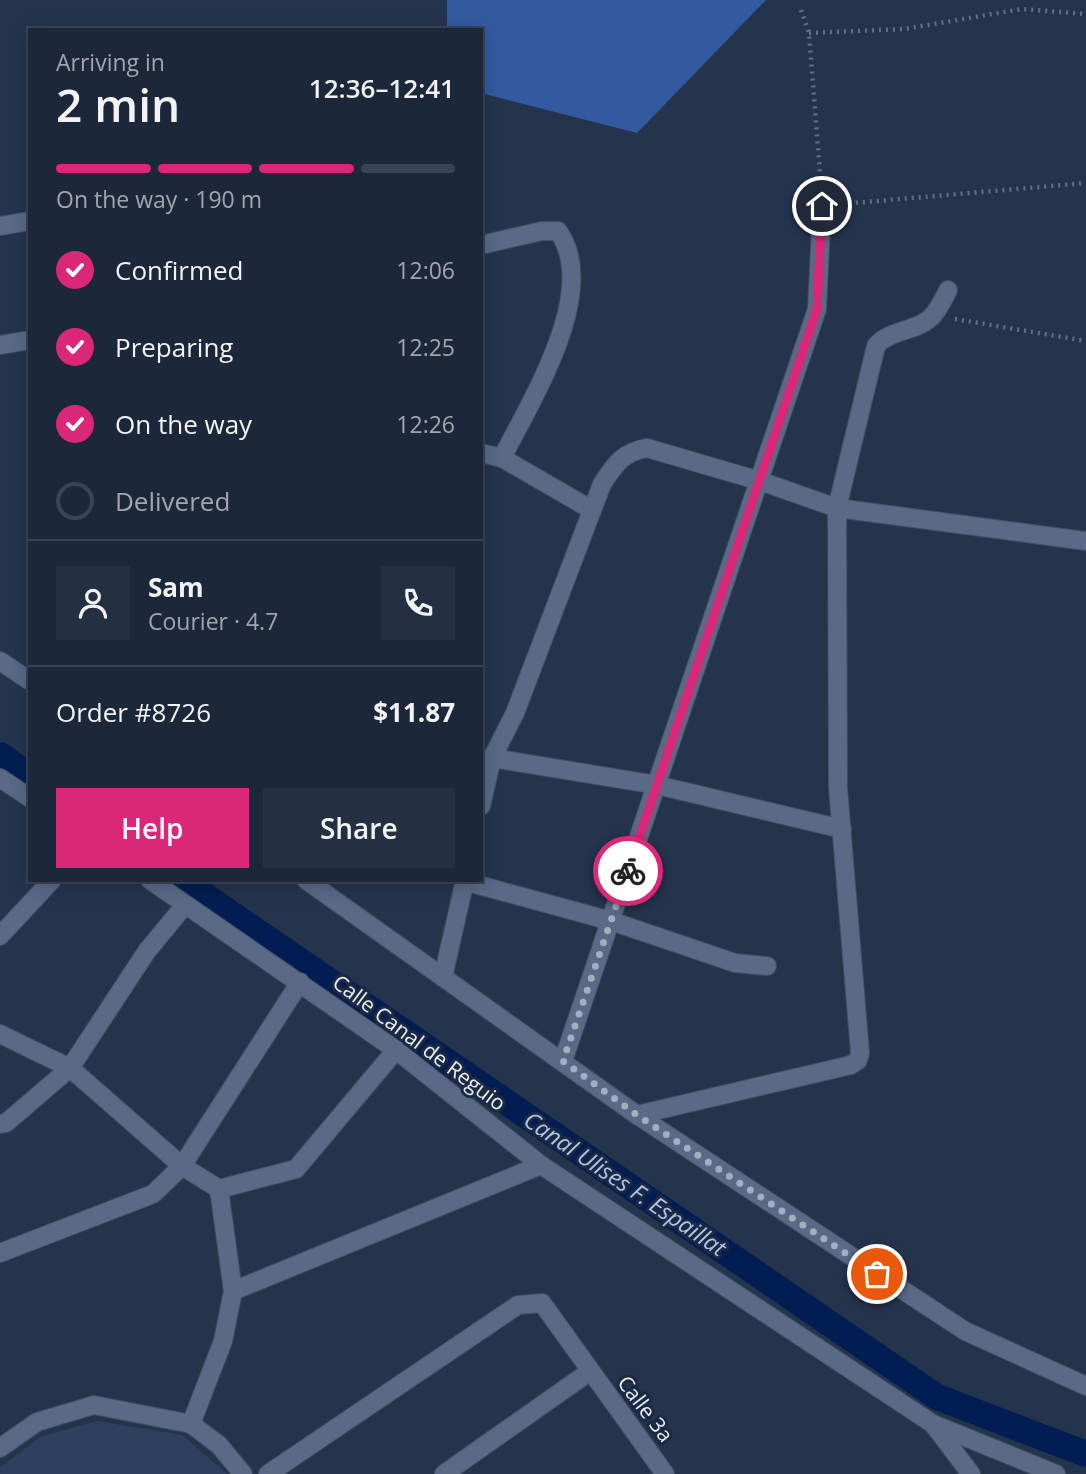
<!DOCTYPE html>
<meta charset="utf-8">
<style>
:root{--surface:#1c273a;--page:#252f42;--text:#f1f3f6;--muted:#a0a5af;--line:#3a4454;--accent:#db2777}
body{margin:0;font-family:"Open Sans",sans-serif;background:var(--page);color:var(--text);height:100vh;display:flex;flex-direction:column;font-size:26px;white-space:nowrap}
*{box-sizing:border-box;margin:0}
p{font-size:23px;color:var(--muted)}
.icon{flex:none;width:38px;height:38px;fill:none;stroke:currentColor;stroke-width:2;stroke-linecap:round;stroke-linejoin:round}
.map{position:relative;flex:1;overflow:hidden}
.side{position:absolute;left:28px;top:28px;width:455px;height:854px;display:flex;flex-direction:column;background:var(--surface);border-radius:0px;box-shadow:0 4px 18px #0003,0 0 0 2px var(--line)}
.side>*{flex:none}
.pin{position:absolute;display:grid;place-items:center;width:60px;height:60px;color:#fff;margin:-30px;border:4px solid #fff;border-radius:50%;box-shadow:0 2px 7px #0007}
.courier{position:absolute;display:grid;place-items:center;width:70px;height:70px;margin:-35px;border:5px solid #db2777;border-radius:50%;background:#fff;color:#222;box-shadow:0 2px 9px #0007}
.summary em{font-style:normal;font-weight:600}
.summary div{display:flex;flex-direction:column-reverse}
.summary{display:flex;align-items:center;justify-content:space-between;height:119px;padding:0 28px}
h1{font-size:46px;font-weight:600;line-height:52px}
.bar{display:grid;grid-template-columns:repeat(4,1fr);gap:10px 7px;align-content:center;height:84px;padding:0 28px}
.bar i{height:9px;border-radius:5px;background:var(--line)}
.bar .current{background:var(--accent)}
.bar p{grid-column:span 4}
.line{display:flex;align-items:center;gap:18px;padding:0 28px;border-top:2px solid var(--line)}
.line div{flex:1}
.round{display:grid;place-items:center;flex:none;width:74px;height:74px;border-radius:0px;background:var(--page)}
ol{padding:0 28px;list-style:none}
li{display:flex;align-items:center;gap:21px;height:77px}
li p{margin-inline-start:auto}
li .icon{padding:7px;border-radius:50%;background:var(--accent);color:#fff;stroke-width:4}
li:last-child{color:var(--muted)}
li i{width:38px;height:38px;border:4px solid var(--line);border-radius:50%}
.action{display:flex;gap:14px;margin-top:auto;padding:14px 28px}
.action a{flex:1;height:80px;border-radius:0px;background:var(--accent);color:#fff;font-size:28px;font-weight:600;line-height:80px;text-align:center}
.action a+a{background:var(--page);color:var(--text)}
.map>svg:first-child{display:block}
</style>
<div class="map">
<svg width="1086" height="1474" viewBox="0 0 1086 1474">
<rect width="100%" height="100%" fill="#25344d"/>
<polygon fill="#2f405e" points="97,1421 182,1435 227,1474 0,1474 0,1468 40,1437"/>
<polygon fill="#335a9f" points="447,0 766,0 637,133 481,93 481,30 447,30"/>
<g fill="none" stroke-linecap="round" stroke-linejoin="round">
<g stroke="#021d51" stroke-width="26">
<polyline points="0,755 30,776"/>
<polyline points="182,880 937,1397 1086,1454"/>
</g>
<defs>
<g id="minor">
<polyline points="0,226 30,221"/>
<path d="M481,245L542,231H558C601,291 530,402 502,458"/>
<polyline points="0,345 30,340"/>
<polyline points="481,453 502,458 592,510"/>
<polyline points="0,661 30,681"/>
<polyline points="492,758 657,785 842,829"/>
<polyline points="0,778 30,798"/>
<path d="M481,806L492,758L515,713L602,484C615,464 623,452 647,448L760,481L837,508L876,346C889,329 920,332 934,314C940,307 944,298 948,290"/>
<polyline points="150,880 396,1050 541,1165 933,1424 1056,1474"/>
<polyline points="306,880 637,1115 965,1331 1086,1386"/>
<polyline points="464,881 611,921 735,963 767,966"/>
<polyline points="0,936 52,880"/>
<polyline points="443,977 465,880"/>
<polyline points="0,1034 70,1068 182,1166 219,1189 296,1169 396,1050"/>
<polyline points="563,1061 817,309 822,206"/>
<polyline points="637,1115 851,1065 858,1060 860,1053 838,788 837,508 1086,541"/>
<polyline points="0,1124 6,1123 70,1068 147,951 185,905"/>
<polyline points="219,1189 233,1291 541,1165"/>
<polyline points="0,1253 153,1194 182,1166 300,982"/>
<polyline points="191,1424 223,1341 233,1291"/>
<polyline points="933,1424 971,1474"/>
<polyline points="0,1448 37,1422 94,1405 191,1424 219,1445 243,1474"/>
<polyline points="268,1474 518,1305 542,1303 665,1474"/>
<polyline points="444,1474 589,1372"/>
</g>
</defs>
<use href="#minor" stroke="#424e62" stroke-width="20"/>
<g stroke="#616e83" stroke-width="4.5" stroke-dasharray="2 5" stroke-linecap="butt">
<polyline points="801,10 809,33 821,186"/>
<polyline points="809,33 904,29 1022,9 1086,14"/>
<polyline points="842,204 1086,183"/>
<polyline points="955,319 1086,341"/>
</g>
<use href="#minor" stroke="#596986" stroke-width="18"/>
</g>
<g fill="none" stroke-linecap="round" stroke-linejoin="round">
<polyline stroke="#a3aebf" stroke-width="7" stroke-dasharray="0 12.6" points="628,871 563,1061 637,1115 877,1274"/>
<polyline stroke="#db2777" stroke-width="9" points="628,871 817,309 822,206"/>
</g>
<g text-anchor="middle" stroke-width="6" stroke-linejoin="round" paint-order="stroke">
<g font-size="21" fill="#e7effc" stroke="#1b2942">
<text transform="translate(419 1043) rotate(37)" y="7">Calle Canal de Reguio</text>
<text transform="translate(645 1409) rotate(53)" y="7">Calle 3a</text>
</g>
<g font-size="23" font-style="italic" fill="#adc5ed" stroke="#1b2942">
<text transform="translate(625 1184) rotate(34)" y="8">Canal Ulises F. Espaillat</text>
</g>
</g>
</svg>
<div class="pin" style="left:877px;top:1274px;background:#ea580c"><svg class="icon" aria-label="bag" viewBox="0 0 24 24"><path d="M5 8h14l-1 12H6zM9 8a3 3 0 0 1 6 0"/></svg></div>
<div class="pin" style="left:822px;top:206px;background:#1f2937"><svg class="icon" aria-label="home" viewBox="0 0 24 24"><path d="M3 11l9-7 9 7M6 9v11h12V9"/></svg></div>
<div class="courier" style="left:628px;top:871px"><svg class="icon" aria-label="bike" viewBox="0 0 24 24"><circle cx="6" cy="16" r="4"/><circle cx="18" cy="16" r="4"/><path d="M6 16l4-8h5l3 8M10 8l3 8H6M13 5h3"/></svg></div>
<section class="side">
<div class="summary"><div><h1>2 min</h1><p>Arriving in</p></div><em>12:36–12:41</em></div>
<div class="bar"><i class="current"></i><i class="current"></i><i class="current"></i><i></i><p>On the way · 190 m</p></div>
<ol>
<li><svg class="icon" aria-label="check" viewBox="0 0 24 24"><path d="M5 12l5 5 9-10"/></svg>Confirmed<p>12:06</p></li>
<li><svg class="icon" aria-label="check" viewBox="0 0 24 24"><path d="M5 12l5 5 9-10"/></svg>Preparing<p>12:25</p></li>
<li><svg class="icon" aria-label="check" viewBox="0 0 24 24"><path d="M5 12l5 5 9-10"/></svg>On the way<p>12:26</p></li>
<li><i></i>Delivered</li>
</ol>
<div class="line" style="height:126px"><a class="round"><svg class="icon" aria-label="person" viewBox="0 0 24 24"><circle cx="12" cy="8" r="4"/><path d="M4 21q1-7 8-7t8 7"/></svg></a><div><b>Sam</b><p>Courier · 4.7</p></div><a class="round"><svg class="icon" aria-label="phone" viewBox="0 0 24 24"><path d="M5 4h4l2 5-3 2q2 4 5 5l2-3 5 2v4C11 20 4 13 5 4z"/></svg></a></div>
<div class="line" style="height:91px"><div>Order #8726</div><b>$11.87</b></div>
<div class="action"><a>Help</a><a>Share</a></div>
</section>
</div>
